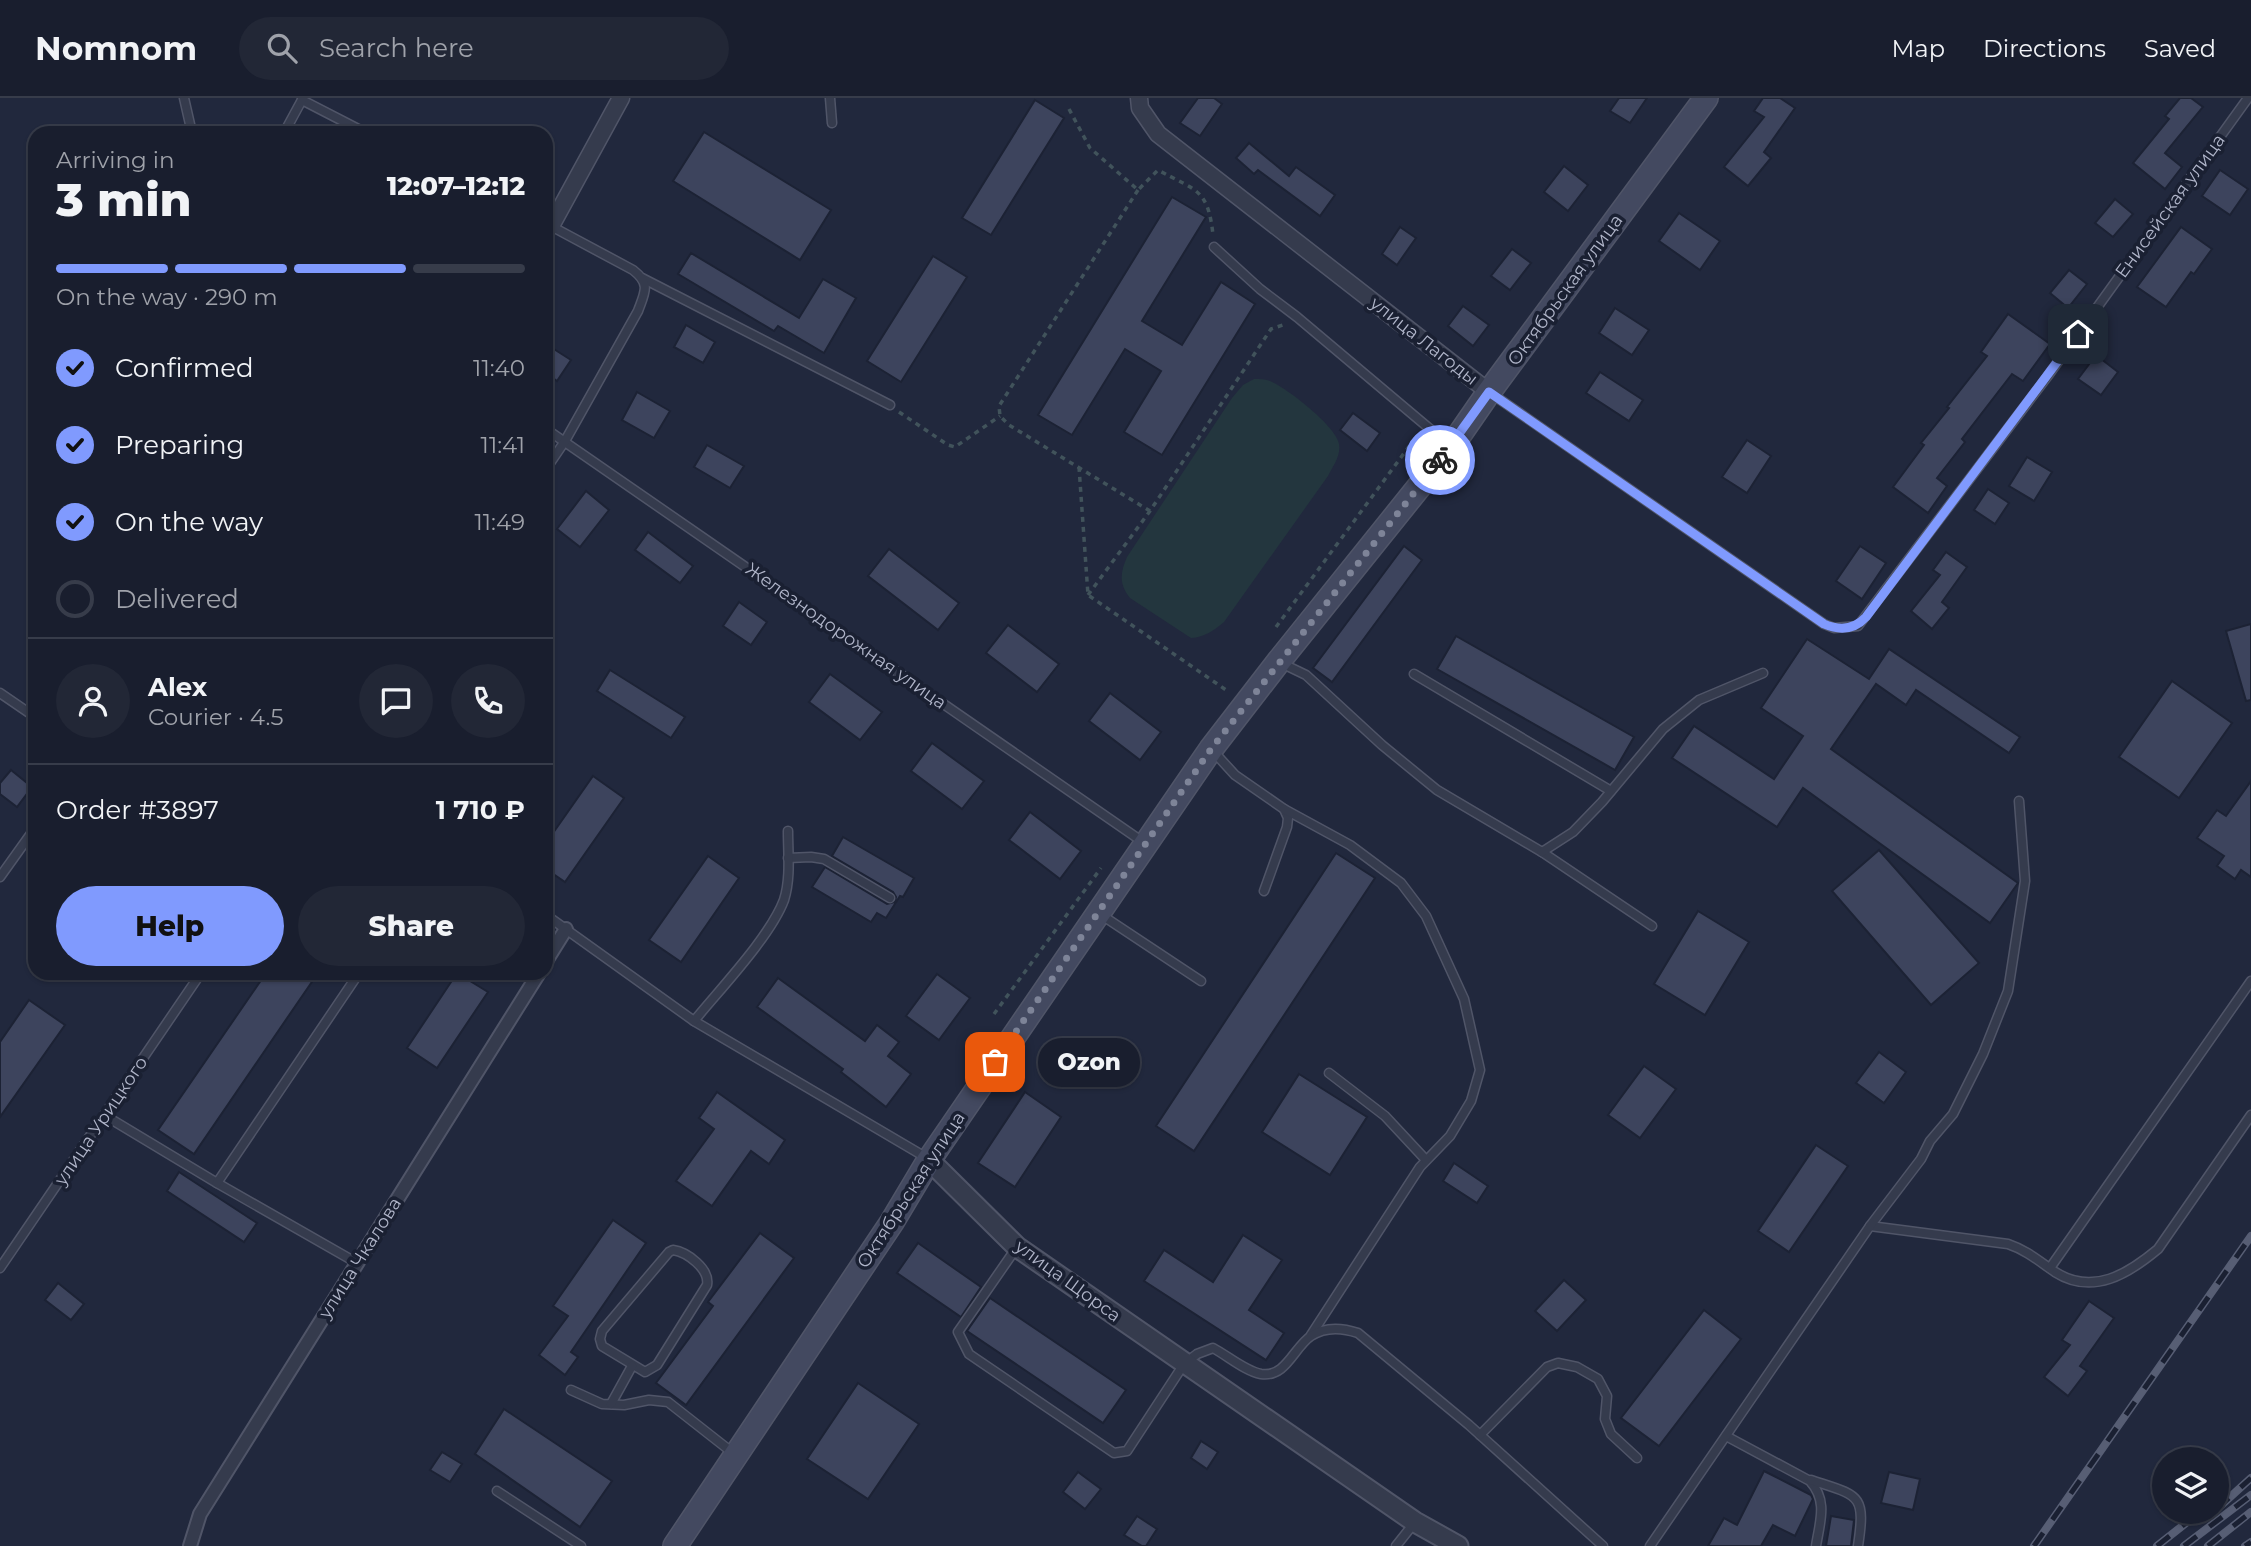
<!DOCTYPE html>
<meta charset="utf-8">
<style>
:root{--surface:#191e2e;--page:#222736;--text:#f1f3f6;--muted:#9fa2aa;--line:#373c4a;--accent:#809afe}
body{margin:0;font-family:Montserrat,sans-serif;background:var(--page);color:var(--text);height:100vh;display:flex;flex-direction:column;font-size:26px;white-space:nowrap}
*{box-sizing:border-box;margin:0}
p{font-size:23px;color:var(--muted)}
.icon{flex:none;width:38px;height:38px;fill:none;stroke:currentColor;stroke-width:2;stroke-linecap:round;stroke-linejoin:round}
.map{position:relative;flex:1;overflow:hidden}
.details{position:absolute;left:28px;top:28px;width:525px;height:854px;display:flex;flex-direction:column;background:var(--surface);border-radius:21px;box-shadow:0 2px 5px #0004,0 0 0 2px var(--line)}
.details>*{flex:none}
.controls{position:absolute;left:2152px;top:1349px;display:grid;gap:14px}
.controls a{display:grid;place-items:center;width:77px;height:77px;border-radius:50%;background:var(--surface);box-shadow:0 2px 5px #0004,0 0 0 2px var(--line);font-size:35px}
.pin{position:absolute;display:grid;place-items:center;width:60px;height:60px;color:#fff;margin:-30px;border-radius:14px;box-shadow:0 4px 10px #0006}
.courier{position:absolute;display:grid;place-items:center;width:70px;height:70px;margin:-35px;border:5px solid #809afe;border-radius:50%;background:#fff;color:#222;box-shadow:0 2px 9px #0007}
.bubble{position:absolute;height:49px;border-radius:24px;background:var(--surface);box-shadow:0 2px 5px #0004,0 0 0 2px var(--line);font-size:23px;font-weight:800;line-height:49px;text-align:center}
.summary em{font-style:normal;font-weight:800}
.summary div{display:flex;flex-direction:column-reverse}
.summary{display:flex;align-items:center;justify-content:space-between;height:119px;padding:0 28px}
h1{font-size:46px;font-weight:800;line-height:52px}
.bar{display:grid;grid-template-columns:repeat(4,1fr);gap:10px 7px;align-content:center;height:84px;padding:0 28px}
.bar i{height:9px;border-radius:5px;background:var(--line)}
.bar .active{background:var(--accent)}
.bar p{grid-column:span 4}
.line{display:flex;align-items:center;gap:18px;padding:0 28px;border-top:2px solid var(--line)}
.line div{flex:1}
.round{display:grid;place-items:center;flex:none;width:74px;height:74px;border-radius:37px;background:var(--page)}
ol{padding:0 28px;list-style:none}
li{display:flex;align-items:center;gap:21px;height:77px}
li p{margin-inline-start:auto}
li .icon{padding:7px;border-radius:50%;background:var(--accent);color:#111;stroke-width:4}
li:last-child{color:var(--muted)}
li i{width:38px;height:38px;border:4px solid var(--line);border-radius:50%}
.primary-button{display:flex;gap:14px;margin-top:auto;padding:14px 28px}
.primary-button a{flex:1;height:80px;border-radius:42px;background:var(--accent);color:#111;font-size:28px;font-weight:800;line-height:80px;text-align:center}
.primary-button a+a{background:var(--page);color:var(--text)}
header{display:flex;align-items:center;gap:42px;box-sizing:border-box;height:98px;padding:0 35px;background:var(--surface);border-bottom:2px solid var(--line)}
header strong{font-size:33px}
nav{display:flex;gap:38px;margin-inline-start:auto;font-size:24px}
.search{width:490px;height:63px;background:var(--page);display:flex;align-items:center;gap:18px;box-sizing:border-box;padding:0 24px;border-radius:38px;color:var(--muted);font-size:26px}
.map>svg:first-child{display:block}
</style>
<header>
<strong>Nomnom</strong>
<div class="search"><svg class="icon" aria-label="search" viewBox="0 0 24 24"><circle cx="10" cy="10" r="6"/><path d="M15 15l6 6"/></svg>Search here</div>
<nav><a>Map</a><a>Directions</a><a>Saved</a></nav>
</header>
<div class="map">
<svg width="2251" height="1448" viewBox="0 0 2251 1448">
<rect width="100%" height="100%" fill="#21283d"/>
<path fill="#23363e" d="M1254,281C1260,281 1264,281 1270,283C1287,290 1337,329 1339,346C1341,358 1333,368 1328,378L1224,524C1213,533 1205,539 1191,540L1130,500C1119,486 1120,475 1127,459L1232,300L1243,287Z"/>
<g fill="#3d445d" stroke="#1c2234" stroke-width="2">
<polygon points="1198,0 1214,0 1222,6 1200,38 1180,25"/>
<polygon points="1619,0 1647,0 1630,25 1610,13"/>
<polygon points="1763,0 1780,0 1795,10 1764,54 1771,60 1748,88 1724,69 1764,19 1754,13"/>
<polygon points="2180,0 2191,0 2203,9 2165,55 2182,69 2165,91 2133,65 2169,21 2165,18"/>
<polygon points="1035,2 1064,20 991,137 962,120"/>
<polygon points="704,34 831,112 800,162 673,83"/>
<polygon points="1249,45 1289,78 1296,69 1335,97 1320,118 1258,72 1254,76 1236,60"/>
<polygon points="1564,68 1588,87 1568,113 1544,94"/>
<polygon points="2220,72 2248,91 2230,117 2202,98"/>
<polygon points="1172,99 1206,119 1142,223 1182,247 1221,184 1255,206 1162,357 1124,334 1161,273 1125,251 1072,337 1038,317"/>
<polygon points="2115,101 2133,116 2113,139 2095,125"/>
<polygon points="1679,115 1720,143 1700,172 1659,143"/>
<polygon points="1400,129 1416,140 1397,167 1382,156"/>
<polygon points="2181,129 2212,151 2194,176 2191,174 2166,209 2137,189"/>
<polygon points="1512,151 1531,165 1510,192 1491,178"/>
<polygon points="691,155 799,220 823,181 856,200 824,255 778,228 774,233 678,176"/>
<polygon points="933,158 967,179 901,284 867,263"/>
<polygon points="2069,172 2087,186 2068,210 2050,195"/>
<polygon points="1463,208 1489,227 1473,248 1448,228"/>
<polygon points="1615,210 1649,232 1632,257 1599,235"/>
<polygon points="2008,216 2050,246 2023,283 2012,276 1962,341 1965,344 1937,380 1947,388 1928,415 1893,389 1924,347 1921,345 1949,310 1947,309 1987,258 1981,254"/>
<polygon points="686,227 715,244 703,265 674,249"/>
<polygon points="546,246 571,262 557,283 546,275"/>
<polygon points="2096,257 2118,274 2101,297 2078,281"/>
<polygon points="1600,274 1643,302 1629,323 1586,295"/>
<polygon points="637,294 670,313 654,340 622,322"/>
<polygon points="1353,315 1380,335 1367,353 1340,332"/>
<polygon points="1747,342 1771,358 1747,395 1722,379"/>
<polygon points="707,347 744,368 730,390 694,369"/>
<polygon points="2027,359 2052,374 2034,403 2009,388"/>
<polygon points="1988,391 2009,405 1995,426 1974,412"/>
<polygon points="586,393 609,412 580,449 557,431"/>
<polygon points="648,434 693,468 680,485 635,452"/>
<polygon points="1404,448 1422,462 1332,584 1313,570"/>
<polygon points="1860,448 1886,465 1862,501 1836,483"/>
<polygon points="889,451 959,505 938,532 868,478"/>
<polygon points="1946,454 1967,469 1942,504 1949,510 1932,531 1911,513 1940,477 1933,472"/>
<polygon points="739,504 767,524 751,547 723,528"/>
<polygon points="2251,526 2251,602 2246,603 2226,533"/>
<polygon points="1008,527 1059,566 1037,594 986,555"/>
<polygon points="1456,538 1634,639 1615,672 1437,571"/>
<polygon points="1807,541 1869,581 1889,551 2020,639 2009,655 1916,592 1906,607 1876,586 1831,651 2018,785 1990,825 1803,690 1777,729 1672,660 1694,628 1774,681 1803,638 1761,610"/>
<polygon points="610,572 685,619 671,640 597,593"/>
<polygon points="830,576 882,614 860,642 809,604"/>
<polygon points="2172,583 2232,625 2179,700 2119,659"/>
<polygon points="1110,595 1161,634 1140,662 1089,623"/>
<polygon points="932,645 984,683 962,711 911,673"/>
<polygon points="11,672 32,689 17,709 0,696 0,685"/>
<polygon points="593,678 624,700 565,784 546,771 546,745"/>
<polygon points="2251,683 2251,779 2241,772 2235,781 2217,768 2224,758 2197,740 2217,712 2226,718"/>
<polygon points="1030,714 1081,753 1060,781 1009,742"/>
<polygon points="843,739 914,780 903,799 900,798 886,820 877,815 871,824 812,789 825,769 887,806 895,804 896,799 893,794 832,758"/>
<polygon points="1879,752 1979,865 1931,907 1832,793"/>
<polygon points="1336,755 1375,780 1194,1053 1156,1028"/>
<polygon points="708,758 739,780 681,864 649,842"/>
<polygon points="1698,813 1749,844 1705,917 1654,886"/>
<polygon points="266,875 318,875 194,1056 158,1032"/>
<polygon points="457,875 488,894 437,970 407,950"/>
<polygon points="937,876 970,900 939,942 906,918"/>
<polygon points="778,880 865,943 877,927 899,944 888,958 911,976 886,1009 841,974 843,971 757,909"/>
<polygon points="29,902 65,927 0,1019 0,944"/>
<polygon points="1879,954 1906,974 1884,1005 1856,985"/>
<polygon points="1644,968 1676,991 1640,1040 1608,1017"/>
<polygon points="1299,976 1367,1019 1330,1077 1262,1034"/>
<polygon points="717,994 785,1042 769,1066 751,1053 712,1108 676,1083 714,1031 699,1020"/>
<polygon points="1025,994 1061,1019 1015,1089 978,1065"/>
<polygon points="1816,1047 1848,1068 1789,1154 1758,1133"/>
<polygon points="1454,1065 1488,1088 1477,1105 1443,1083"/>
<polygon points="179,1074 257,1125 244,1144 167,1093"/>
<polygon points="613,1122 646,1145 571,1254 578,1259 565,1277 539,1257 568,1218 553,1208"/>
<polygon points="760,1135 794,1160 686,1307 656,1285 713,1208 708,1204"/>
<polygon points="1243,1137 1282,1162 1249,1212 1284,1235 1266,1262 1144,1183 1164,1152 1213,1184"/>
<polygon points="918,1145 981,1189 961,1219 897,1175"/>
<polygon points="1564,1182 1586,1202 1557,1233 1535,1213"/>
<polygon points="58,1185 84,1206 71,1222 45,1202"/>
<polygon points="990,1200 1126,1292 1103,1325 967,1233"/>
<polygon points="2089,1203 2114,1220 2080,1268 2087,1273 2068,1298 2044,1279 2070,1247 2062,1242"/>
<polygon points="1704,1212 1741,1241 1659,1348 1621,1320"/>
<polygon points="858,1285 919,1326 868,1401 807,1361"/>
<polygon points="504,1311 612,1383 580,1429 475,1356"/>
<polygon points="1201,1343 1218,1354 1207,1371 1191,1360"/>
<polygon points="442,1354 462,1366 450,1384 430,1372"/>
<polygon points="1764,1373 1811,1397 1813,1401 1795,1438 1773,1427 1761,1448 1708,1448 1724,1420 1737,1427"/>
<polygon points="1078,1374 1101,1391 1085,1411 1063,1394"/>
<polygon points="1889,1374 1920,1381 1913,1412 1881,1405"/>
<polygon points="1137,1418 1157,1431 1146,1448 1142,1448 1124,1437"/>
<polygon points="1831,1418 1854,1422 1851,1448 1826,1448"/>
</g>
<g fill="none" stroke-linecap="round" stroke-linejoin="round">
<defs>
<g id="service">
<polyline points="184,0 192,35"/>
<polyline points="830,0 832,25"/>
<polyline points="302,2 366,35"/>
<polyline points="284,35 303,0"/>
<polyline points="1214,149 1260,191 1297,219 1449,347"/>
<polyline points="642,180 890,307"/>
<polyline points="1492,296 1824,526 1834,530 1858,528 2047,279 2248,0"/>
<polyline points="546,331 1143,744"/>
<path d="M546,371L565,343L638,213C645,194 651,186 633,172L549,127"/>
<polyline points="1281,565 1306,577 1382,647 1437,692 1542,754 1652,828"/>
<polyline points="1414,576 1611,693"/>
<polyline points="0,595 35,619"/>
<polyline points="1213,653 1235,677 1284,711 1288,720 1287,729 1264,793"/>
<polyline points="1284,711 1350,747 1401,785 1426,818 1464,901 1480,972 1471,1003 1450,1038 1420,1069 1311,1237"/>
<polyline points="1542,754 1573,734 1602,704 1663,631 1699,602 1763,575"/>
<polyline points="788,760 811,759 824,761 890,800"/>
<polyline points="0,779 35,730"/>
<polyline points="1100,816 1201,883"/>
<polyline points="546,817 694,923 927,1060"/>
<path d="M694,923C720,891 770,839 784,802C791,780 788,755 788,733"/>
<polyline points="1329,975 1385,1018 1426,1062"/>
<polyline points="104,1017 217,1085 357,1165"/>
<polyline points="217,1085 359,875"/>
<path d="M1870,1128L2008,1146C2026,1152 2039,1163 2055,1174C2093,1198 2128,1176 2158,1151L2251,1017"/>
<path d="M1017,1149L958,1234L969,1256L1114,1355L1127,1353L1184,1266L1197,1256L1213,1250C1228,1258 1245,1273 1261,1276C1286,1280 1294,1249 1311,1238C1326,1228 1343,1230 1358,1235L1469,1327L1603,1448"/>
<path d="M673,1152C687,1154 710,1171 707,1187L657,1267L645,1274L602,1248L600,1241L602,1233L669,1154Z"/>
<polyline points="0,1170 201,875"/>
<polyline points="2050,1170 2251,883"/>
<polyline points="571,1292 602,1306 624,1307 649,1302 668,1304 733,1355"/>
<polyline points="611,1306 632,1268"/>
<polyline points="1480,1337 1547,1269 1558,1265 1577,1269 1598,1281 1607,1298 1605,1321 1611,1336 1637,1360"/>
<path d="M1726,1338L1810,1383C1828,1403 1820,1423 1816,1448"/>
<path d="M1811,1382C1859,1398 1866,1395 1858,1448"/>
<polyline points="497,1393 581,1448"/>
<polyline points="1396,1448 1415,1424"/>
<polyline points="1650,1448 1870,1128 1921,1061 1930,1043 1953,1016 1983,956 2008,893 2025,783 2019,703"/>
</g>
<g id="pedestrian">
<polyline points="546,863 566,831"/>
<polyline points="190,1448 200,1416 539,875"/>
</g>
<g id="minor">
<polyline points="1139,0 1140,10 1158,36 1489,294"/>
<polyline points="551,128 621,0"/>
</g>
<polyline id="tertiary" points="929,1062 1017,1149 1415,1424 1458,1448"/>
<polyline id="secondary" points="675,1448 892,1124 929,1062 1211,651 1279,563 1451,349 1489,294 1706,0"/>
</defs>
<use href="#service" stroke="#505568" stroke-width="11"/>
<use href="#pedestrian" stroke="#505568" stroke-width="16"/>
<use href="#minor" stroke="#505568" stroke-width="19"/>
<use href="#tertiary" stroke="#505568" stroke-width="23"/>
<use href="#secondary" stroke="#505568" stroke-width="26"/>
<g stroke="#41535b" stroke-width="3.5" stroke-dasharray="5 5" stroke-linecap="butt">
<path d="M1069,11L1090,50L1138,92L1158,72C1196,93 1208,90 1213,137"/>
<polyline points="1138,92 999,308 1000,318 1009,327 1150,413"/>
<polyline points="899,314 948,347 955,349 1000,318"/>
<polyline points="1079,369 1088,497 1229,594"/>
<polyline points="1088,497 1150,413 1271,231 1283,227"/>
<polyline points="1276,529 1416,339"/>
<polyline points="994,916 1101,770"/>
</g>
<use href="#service" stroke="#353b4d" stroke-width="8"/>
<use href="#pedestrian" stroke="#353b4d" stroke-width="12"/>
<use href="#minor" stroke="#353b4d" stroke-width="16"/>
<use href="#tertiary" stroke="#353b4d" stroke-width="19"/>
<use href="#secondary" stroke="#434960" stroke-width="23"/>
<defs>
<g id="rail">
<polyline points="2217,1411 2251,1380"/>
<polyline points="2034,1448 2251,1138"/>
<polyline points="2157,1448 2200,1414"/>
<polyline points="2184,1448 2251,1397"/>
<polyline points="2208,1448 2251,1414"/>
<polyline points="2245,1448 2251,1444"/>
</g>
</defs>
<use href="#rail" stroke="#575e74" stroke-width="8"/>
<use href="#rail" stroke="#1a2032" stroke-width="5" stroke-dasharray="16" stroke-linecap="butt"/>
</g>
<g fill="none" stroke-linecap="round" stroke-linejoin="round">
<polyline stroke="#7e8498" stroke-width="7" stroke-dasharray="0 12.6" points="995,964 1211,651 1440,362"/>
<path stroke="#809afe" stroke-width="9" d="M1440,362L1489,294L1824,526C1840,533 1854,532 1866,519L2078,236"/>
</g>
<g text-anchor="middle" stroke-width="7" stroke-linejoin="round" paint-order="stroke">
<g font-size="18" fill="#b0b5c9" stroke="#1a2032">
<text transform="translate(2170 108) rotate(-54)" y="6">Енисейская улица</text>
<text transform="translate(1565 192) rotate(-54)" y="6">Октябрьская улица</text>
<text transform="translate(1424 243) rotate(38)" y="6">улица Лагоды</text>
<text transform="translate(846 538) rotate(35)" y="6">Железнодорожная улица</text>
<text transform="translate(101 1023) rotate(-56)" y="6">улица Урицкого</text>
<text transform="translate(911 1092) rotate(-57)" y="6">Октябрьская улица</text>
<text transform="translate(360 1160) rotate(-58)" y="6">улица Чкалова</text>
<text transform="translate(1068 1183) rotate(36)" y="6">улица Щорса</text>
</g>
</g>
</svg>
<div class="controls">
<a><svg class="icon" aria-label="layers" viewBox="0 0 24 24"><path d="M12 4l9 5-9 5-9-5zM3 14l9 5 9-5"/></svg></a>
</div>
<div class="pin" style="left:995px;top:964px;background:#ea580c"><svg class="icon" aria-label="bag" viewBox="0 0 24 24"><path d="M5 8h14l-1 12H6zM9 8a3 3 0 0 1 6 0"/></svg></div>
<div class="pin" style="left:2078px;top:236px;background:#1f2937"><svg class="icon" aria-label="home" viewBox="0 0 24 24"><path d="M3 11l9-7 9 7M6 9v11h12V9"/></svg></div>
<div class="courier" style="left:1440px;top:362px"><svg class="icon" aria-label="bike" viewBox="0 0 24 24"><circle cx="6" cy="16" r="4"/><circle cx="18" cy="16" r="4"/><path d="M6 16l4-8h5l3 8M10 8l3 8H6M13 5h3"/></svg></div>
<div class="bubble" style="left:1038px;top:940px;width:102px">Ozon</div>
<section class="details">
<div class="summary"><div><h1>3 min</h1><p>Arriving in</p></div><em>12:07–12:12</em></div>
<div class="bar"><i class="active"></i><i class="active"></i><i class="active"></i><i></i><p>On the way · 290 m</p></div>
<ol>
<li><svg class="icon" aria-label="check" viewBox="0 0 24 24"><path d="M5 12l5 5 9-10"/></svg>Confirmed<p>11:40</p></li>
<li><svg class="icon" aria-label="check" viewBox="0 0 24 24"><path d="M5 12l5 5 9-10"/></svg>Preparing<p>11:41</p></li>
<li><svg class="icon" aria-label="check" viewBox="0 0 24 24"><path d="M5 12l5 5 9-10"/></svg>On the way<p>11:49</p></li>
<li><i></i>Delivered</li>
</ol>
<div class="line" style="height:126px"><a class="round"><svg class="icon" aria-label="person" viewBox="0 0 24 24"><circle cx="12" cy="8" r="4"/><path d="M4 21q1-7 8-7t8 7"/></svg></a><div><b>Alex</b><p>Courier · 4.5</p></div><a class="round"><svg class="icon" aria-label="chat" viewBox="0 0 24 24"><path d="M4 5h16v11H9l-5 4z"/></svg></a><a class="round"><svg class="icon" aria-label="phone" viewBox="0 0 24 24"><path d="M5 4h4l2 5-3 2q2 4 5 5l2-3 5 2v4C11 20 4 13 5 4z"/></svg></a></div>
<div class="line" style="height:91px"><div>Order #3897</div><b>1 710 ₽</b></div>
<div class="primary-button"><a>Help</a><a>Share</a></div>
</section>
</div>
